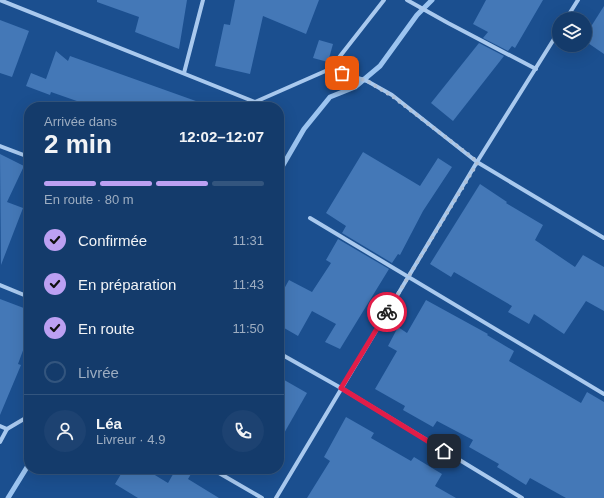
<!DOCTYPE html>
<html lang="fr">
<meta charset="utf-8">
<style>
:root{--surface:#143b6b;--page:#1d4271;--text:#f1f3f6;--muted:#9dadc1;--line:#33557e;--accent:#bca0f2}
body{margin:0;font-family:Helvetica,sans-serif;background:var(--page);color:var(--text);height:100vh;display:flex;flex-direction:column;font-size:15px;white-space:nowrap}
*{box-sizing:border-box;margin:0}
p{font-size:13px;color:var(--muted)}
.icon{flex:none;width:22px;height:22px;fill:none;stroke:currentColor;stroke-width:2;stroke-linecap:round;stroke-linejoin:round}
.map{position:relative;flex:1;overflow:hidden}
.side{position:absolute;left:24px;top:102px;width:260px;height:372px;display:flex;flex-direction:column;background:var(--surface);border-radius:16px;box-shadow:0 4px 16px #0002,0 0 0 1px var(--line)}
.side>*{flex:none}
.fabs{position:absolute;left:552px;top:12px;display:grid;gap:8px}
.fabs a{display:grid;place-items:center;width:40px;height:40px;border-radius:50%;background:var(--surface);box-shadow:0 4px 16px #0002,0 0 0 1px var(--line);font-size:20px}
.pin{position:absolute;display:grid;place-items:center;width:34px;height:34px;color:#fff;margin:-17px;border-radius:8px;box-shadow:0 2px 6px #0006}
.courier{position:absolute;display:grid;place-items:center;width:40px;height:40px;margin:-20px;border:3px solid #e11d48;border-radius:50%;background:#fff;color:#222;box-shadow:0 1px 5px #0007}
.headline em{font-style:normal;font-weight:600}
.headline div{display:flex;flex-direction:column-reverse}
.headline{display:flex;align-items:center;justify-content:space-between;height:68px;padding:0 20px}
h1{font-size:26px;font-weight:600;line-height:30px}
.bar{display:grid;grid-template-columns:repeat(4,1fr);gap:6px 4px;align-content:center;height:48px;padding:0 20px}
.bar i{height:5px;border-radius:3px;background:var(--line)}
.bar .on{background:var(--accent)}
.bar p{grid-column:span 4}
.line{display:flex;align-items:center;gap:10px;padding:0 20px;border-top:1px solid var(--line)}
.line div{flex:1}
.round{display:grid;place-items:center;flex:none;width:42px;height:42px;border-radius:21px;background:var(--page)}
ol{padding:0 20px;list-style:none}
li{display:flex;align-items:center;gap:12px;height:44px}
li p{margin-inline-start:auto}
li .icon{padding:4px;border-radius:50%;background:var(--accent);color:#111;stroke-width:4}
li:last-child{color:var(--muted)}
li i{width:22px;height:22px;border:2px solid var(--line);border-radius:50%}
.map>svg:first-child{display:block}
</style>
<div class="map">
<svg width="604" height="498" viewBox="0 0 604 498">
<rect width="100%" height="100%" fill="#1b4f8f"/>
<g fill="none" stroke-linecap="round" stroke-linejoin="round">
<g stroke="#9cc4f0" stroke-width="5">
<polyline points="279,172 304,129 330,97 355,87 380,66 417,15 432,0"/>
<polyline points="8,498 29,464"/>
</g>
</g>
<g fill="#4478b7">
<polygon points="97,0 187,0 179,49 135,32 139,17 97,2"/>
<polygon points="235,0 319,0 306,34 263,16 250,74 215,66 224,24 230,25"/>
<polygon points="486,0 543,0 515,48 512,46 508,51 483,38 488,32 473,24"/>
<polygon points="604,6 604,54 585,41 585,36"/>
<polygon points="0,20 29,31 12,77 0,73"/>
<polygon points="319,40 333,44 328,62 313,58"/>
<polygon points="479,43 504,56 453,121 431,103"/>
<polygon points="56,51 68,61 70,56 207,105 207,107 94,107 51,92 50,95 26,86 31,73 46,79"/>
<polygon points="363,152 420,186 438,158 452,167 423,211 400,255 398,254 392,263 342,233 346,226 326,213"/>
<polygon points="0,154 24,166 7,202 23,208 1,265"/>
<polygon points="480,184 507,202 506,203 543,225 535,240 575,267 583,255 604,267 604,311 586,301 564,334 534,314 529,324 508,312 512,306 454,272 451,277 430,264"/>
<polygon points="338,239 389,269 340,349 325,342 336,324 312,311 298,336 279,325 279,298 289,280 312,292 331,263 326,260"/>
<polygon points="0,299 29,310 29,334 18,364 21,365 0,415"/>
<polygon points="426,300 488,334 487,335 514,351 509,361 581,403 587,392 604,402 604,498 566,498 530,478 526,485 497,467 499,464 469,447 473,440 437,421 433,427 403,410 405,406 375,389 397,351 388,346 398,327 407,333"/>
<polygon points="279,377 307,393 279,442"/>
<polygon points="346,417 374,433 371,438 411,461 414,457 442,474 435,486 456,498 307,498 330,461 324,457"/>
<polygon points="124,469 145,469 168,483 176,469 194,469 188,479 219,498 138,498 115,484"/>
</g>
<g fill="none" stroke-linecap="round" stroke-linejoin="round">
<g stroke="#a9c9ee" stroke-width="4">
<polyline points="0,0 255,102"/>
<polyline points="407,0 448,23 536,69"/>
<polyline points="566,19 578,0"/>
<polyline points="330,69 367,81 392,95 477,162 604,238"/>
<polyline points="184,73 203,0"/>
<polyline points="253,107 255,102 330,69 384,0"/>
<polyline points="0,146 29,157"/>
<polyline points="310,218 604,394"/>
<polyline points="0,285 29,297"/>
<polyline points="279,353 341,388 522,498"/>
<polyline points="0,426 7,429"/>
<polyline points="0,442 7,429 29,416"/>
<polyline points="212,469 262,498"/>
<polyline points="276,498 477,162 559,31"/>
</g>
</g>
<g fill="none" stroke-linecap="round" stroke-linejoin="round">
<polyline stroke="#afc1d8" stroke-width="4" stroke-dasharray="0 7.2" points="342,73 367,81 392,96 478,162 387,312"/>
<polyline stroke="#e11d48" stroke-width="5" points="387,312 341,388 444,451"/>
</g>
</svg>
<div class="fabs">
<a><svg class="icon" aria-label="layers" viewBox="0 0 24 24"><path d="M12 4l9 5-9 5-9-5zM3 14l9 5 9-5"/></svg></a>
</div>
<div class="pin" style="left:342px;top:73px;background:#ea580c"><svg class="icon" aria-label="bag" viewBox="0 0 24 24"><path d="M5 8h14l-1 12H6zM9 8a3 3 0 0 1 6 0"/></svg></div>
<div class="pin" style="left:444px;top:451px;background:#1f2937"><svg class="icon" aria-label="home" viewBox="0 0 24 24"><path d="M3 11l9-7 9 7M6 9v11h12V9"/></svg></div>
<div class="courier" style="left:387px;top:312px"><svg class="icon" aria-label="bike" viewBox="0 0 24 24"><circle cx="6" cy="16" r="4"/><circle cx="18" cy="16" r="4"/><path d="M6 16l4-8h5l3 8M10 8l3 8H6M13 5h3"/></svg></div>
<section class="side">
<div class="headline"><div><h1>2 min</h1><p>Arrivée dans</p></div><em>12:02–12:07</em></div>
<div class="bar"><i class="on"></i><i class="on"></i><i class="on"></i><i></i><p>En route · 80 m</p></div>
<ol>
<li><svg class="icon" aria-label="check" viewBox="0 0 24 24"><path d="M5 12l5 5 9-10"/></svg>Confirmée<p>11:31</p></li>
<li><svg class="icon" aria-label="check" viewBox="0 0 24 24"><path d="M5 12l5 5 9-10"/></svg>En préparation<p>11:43</p></li>
<li><svg class="icon" aria-label="check" viewBox="0 0 24 24"><path d="M5 12l5 5 9-10"/></svg>En route<p>11:50</p></li>
<li><i></i>Livrée</li>
</ol>
<div class="line" style="height:72px"><a class="round"><svg class="icon" aria-label="person" viewBox="0 0 24 24"><circle cx="12" cy="8" r="4"/><path d="M4 21q1-7 8-7t8 7"/></svg></a><div><b>Léa</b><p>Livreur · 4.9</p></div><a class="round"><svg class="icon" aria-label="phone" viewBox="0 0 24 24"><path d="M5 4h4l2 5-3 2q2 4 5 5l2-3 5 2v4C11 20 4 13 5 4z"/></svg></a></div>
</section>
</div>
